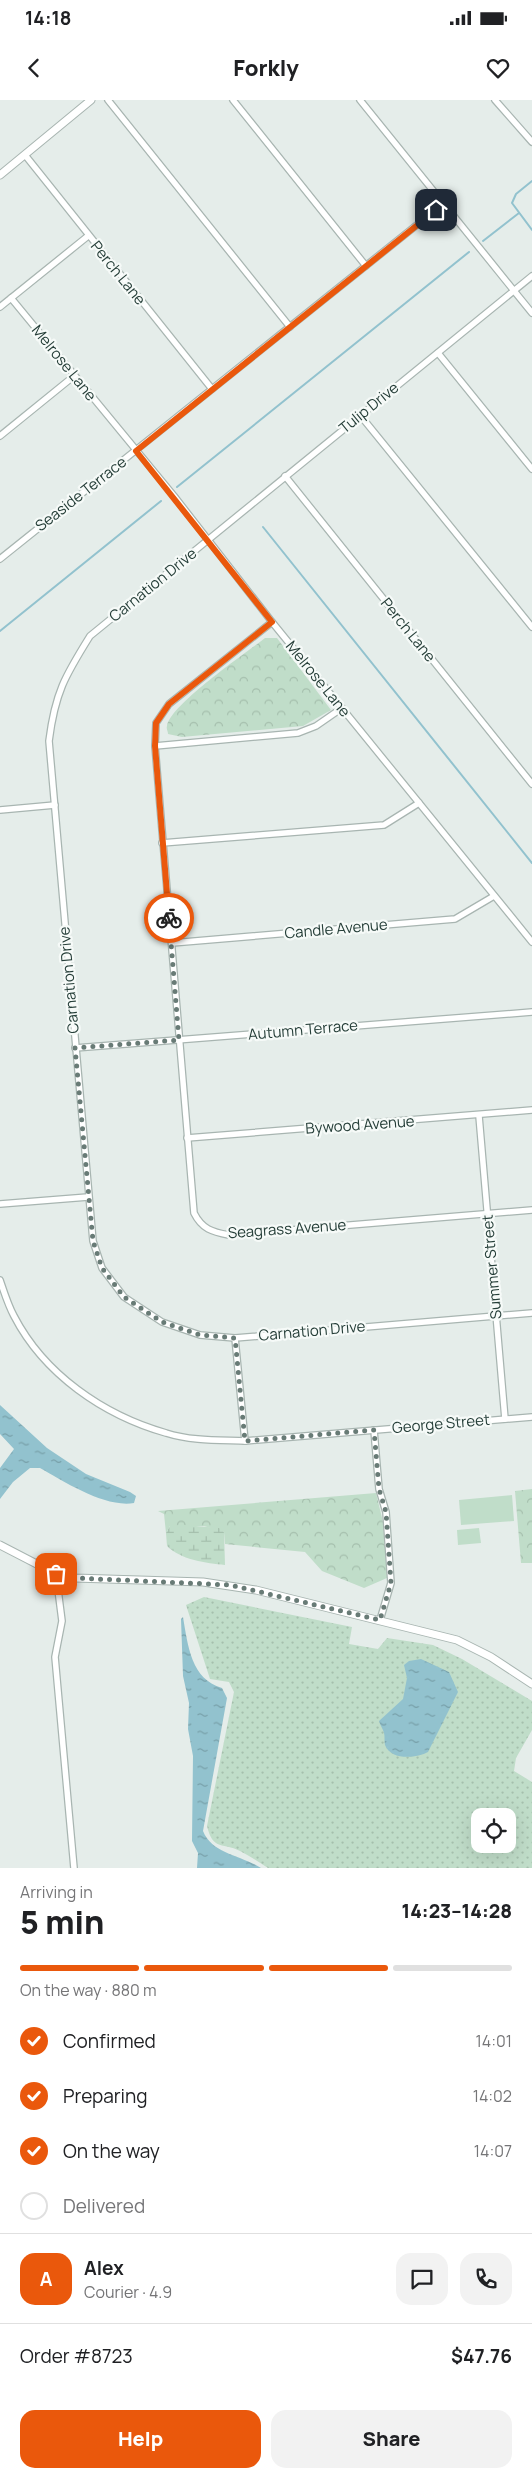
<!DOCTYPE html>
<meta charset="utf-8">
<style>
:root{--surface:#fff;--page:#f2f2f2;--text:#202124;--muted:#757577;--line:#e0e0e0;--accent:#ea580c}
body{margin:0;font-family:Manrope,sans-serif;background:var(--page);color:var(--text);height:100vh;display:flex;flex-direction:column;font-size:19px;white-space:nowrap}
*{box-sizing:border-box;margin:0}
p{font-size:16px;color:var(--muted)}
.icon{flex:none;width:28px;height:28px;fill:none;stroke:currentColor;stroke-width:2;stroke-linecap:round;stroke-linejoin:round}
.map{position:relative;height:1768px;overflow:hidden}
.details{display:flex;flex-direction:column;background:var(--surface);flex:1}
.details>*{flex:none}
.controls{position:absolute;left:471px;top:1708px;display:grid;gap:10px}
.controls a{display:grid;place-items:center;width:45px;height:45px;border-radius:10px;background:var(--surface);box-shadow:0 5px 20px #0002;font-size:25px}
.pin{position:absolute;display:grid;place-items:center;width:42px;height:42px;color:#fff;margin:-21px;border-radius:10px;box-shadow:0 2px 8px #0006}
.courier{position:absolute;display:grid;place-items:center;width:50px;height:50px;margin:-25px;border:4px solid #ea580c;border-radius:50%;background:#fff;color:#222;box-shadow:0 1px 6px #0007}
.headline em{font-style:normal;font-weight:800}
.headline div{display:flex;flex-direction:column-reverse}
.headline{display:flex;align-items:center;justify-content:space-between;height:85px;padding:0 20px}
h1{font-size:32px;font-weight:800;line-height:38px}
.bar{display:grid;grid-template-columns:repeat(4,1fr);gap:8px 5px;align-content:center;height:60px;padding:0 20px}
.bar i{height:6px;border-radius:4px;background:var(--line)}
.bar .current{background:var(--accent)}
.bar p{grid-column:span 4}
.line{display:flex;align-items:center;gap:12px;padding:0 20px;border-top:1px solid var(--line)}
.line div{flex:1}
.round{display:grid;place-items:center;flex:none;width:52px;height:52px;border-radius:15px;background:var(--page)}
ol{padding:0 20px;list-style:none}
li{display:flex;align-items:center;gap:15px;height:55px}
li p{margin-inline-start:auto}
li .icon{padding:5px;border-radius:50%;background:var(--accent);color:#fff;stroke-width:4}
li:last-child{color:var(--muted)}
li i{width:28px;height:28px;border:2px solid var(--line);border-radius:50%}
.cta{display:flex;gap:10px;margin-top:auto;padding:10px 20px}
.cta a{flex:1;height:58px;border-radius:15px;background:var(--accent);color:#fff;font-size:20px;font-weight:800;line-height:58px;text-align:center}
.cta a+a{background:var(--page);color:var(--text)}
.status{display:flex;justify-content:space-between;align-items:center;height:35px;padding:0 25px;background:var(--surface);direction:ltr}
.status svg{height:14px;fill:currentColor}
header{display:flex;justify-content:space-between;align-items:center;height:65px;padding:0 20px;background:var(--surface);font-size:22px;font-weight:800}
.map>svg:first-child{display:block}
</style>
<div class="status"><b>14:18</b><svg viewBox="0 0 49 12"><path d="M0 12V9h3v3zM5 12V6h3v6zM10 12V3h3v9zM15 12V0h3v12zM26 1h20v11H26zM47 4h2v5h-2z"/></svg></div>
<header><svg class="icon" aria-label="back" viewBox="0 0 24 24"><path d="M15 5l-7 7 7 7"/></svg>Forkly<svg class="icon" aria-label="heart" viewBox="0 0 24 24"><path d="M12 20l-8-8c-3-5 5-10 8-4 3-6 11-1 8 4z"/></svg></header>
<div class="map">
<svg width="532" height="1768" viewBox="0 0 532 1768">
<defs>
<pattern id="grass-dots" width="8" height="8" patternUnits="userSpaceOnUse" patternTransform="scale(1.25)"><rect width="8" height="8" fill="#c0ddc9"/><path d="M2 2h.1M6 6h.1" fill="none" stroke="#a5bfad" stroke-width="1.8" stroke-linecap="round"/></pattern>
<pattern id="forest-crowns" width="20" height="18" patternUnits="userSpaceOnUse" patternTransform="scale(1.25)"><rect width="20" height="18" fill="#c0ddc9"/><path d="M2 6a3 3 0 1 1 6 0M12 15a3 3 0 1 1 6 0" fill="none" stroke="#a5bfad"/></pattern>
<pattern id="wetland-marsh" width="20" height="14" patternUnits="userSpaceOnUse" patternTransform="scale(1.25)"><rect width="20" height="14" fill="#c0ddc9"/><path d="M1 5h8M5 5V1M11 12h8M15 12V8" fill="none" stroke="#a5bfad"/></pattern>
<pattern id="water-ripples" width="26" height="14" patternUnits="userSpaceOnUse" patternTransform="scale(1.25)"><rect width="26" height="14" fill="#92c2ce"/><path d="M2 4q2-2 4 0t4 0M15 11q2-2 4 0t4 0" fill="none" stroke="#779fa8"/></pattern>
</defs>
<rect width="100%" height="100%" fill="#e5edea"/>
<path fill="url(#grass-dots)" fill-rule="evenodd" d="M204,1497L352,1527L349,1544L378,1549L387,1538L433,1545L462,1559L532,1601V1630L516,1658L514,1671L532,1682V1768H268C259,1762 250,1756 240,1751C222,1742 213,1751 207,1726L234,1592L229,1582L210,1579L186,1505ZM480,1716H508V1744H480Z"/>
<g fill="url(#forest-crowns)">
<path d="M265,538H277L331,610L303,626L182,637L168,634C168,631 166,629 167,626C170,605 246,553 265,538Z"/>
<polygon points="532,1389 532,1463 521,1463 515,1391"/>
<polygon points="376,1393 383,1422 387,1478 364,1488 322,1471 305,1452 225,1444 224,1432 204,1426 170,1426 166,1433 164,1414 158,1411"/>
</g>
<path fill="url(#wetland-marsh)" d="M184,1425L219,1428L224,1432L225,1465C206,1463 181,1460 167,1446L166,1433L170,1426Z"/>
<g fill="#c0ddc9">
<polygon points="512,1395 514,1421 461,1425 459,1400"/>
<polygon points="479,1428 481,1443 458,1445 457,1430"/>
</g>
<g fill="url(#water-ripples)">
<path d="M0,1305L47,1348L86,1374L130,1392L136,1396L134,1403C105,1408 65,1382 40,1368H30L13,1382L0,1399V1368L14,1349L0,1334Z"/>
<path d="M183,1517C188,1546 191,1579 222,1588L227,1598L203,1731C212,1754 241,1755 261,1768H197L198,1753L192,1741L193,1656L188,1629L189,1603L183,1576L181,1519Z"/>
<path d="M421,1559L449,1572L458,1592L428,1652C417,1658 391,1661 385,1645C384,1641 385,1636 384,1633C383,1629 380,1625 379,1621L403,1599L407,1578L404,1565L409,1561Z"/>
</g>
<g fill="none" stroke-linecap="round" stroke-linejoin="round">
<g stroke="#92c2ce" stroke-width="2">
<polyline points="532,81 516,94 512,103 532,130"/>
<polyline points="483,141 519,113"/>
<polyline points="177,387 469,152"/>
<polyline points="263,427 532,763"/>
<polyline points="0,531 161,401"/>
</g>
<defs>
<g id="minor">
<polyline points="108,0 290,227"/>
<polyline points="233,0 366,166"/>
<polyline points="360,0 532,213"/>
<polyline points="495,0 532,42"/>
<polyline points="25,55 212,289"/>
<path d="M532,176L90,536C65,576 55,593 49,641L93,1141L102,1168L124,1197L162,1222L200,1235L235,1238L532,1213"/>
<polyline points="11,198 174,396 272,522 532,842"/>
<polyline points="0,207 88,136"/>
<polyline points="438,253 532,369"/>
<polyline points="360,315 532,527"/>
<polyline points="0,336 74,276"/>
<polyline points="285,376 532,684"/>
<polyline points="0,459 443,104"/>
<path d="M272,522L169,604L156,623L155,646L194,1113C202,1129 212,1132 229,1135L532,1110"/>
<polyline points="155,646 298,633 316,626 342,608"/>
<polyline points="0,710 55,705"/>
<polyline points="162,743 384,725 419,703"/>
<polyline points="172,843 455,819 494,796"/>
<polyline points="75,948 532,912"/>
<polyline points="479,1016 505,1319"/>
<polyline points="187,1038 532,1010"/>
<polyline points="0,1104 88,1097"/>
<path d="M0,1180C4,1192 8,1205 14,1216C44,1274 103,1315 166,1333C191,1341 219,1340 245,1341L532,1317"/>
<polyline points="235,1238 245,1341"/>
<polyline points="374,1330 379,1389 386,1412 391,1483 380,1520"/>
<polyline points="56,1474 62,1521 55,1557 74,1768"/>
</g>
<g id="tertiary">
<polyline points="0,75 91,0"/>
<polyline points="0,1445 56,1474 75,1478 203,1482 256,1490 457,1540 491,1557 532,1584"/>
</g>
</defs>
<use href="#minor" stroke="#a8b5b1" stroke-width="8"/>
<use href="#tertiary" stroke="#a8b5b1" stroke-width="9"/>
<use href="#minor" stroke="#fff" stroke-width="5.5"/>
<use href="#tertiary" stroke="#fff" stroke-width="7"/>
</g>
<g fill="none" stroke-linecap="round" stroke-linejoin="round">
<polyline stroke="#687b76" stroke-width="5" stroke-dasharray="0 9" points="56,1474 75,1478 230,1485 380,1520 391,1483 386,1412 379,1389 374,1330 245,1341 235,1238 200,1235 162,1222 124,1197 102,1168 93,1141 75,948 179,940 169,818"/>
<polyline stroke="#ea580c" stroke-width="6" points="169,818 155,646 156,623 169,604 272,522 136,351 436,110"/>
</g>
<g text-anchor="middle" stroke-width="4.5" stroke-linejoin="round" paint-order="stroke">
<g font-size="15" fill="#253e38" stroke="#f6faf8">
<text transform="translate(118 173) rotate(51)" y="5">Perch Lane</text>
<text transform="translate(64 263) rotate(51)" y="5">Melrose Lane</text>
<text transform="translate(369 308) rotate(-39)" y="5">Tulip Drive</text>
<text transform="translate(81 394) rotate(-38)" y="5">Seaside Terrace</text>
<text transform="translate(153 485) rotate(-39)" y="5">Carnation Drive</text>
<text transform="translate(408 530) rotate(51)" y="5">Perch Lane</text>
<text transform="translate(318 579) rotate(51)" y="5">Melrose Lane</text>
<text transform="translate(336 829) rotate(-5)" y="5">Candle Avenue</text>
<text transform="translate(69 880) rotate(-95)" y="5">Carnation Drive</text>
<text transform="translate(303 930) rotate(-5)" y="5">Autumn Terrace</text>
<text transform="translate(360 1025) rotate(-4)" y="5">Bywood Avenue</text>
<text transform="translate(287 1129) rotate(-4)" y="5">Seagrass Avenue</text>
<text transform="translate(492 1167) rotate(-95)" y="5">Summer Street</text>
<text transform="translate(312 1231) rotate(-5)" y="5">Carnation Drive</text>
<text transform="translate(441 1324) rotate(-5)" y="5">George Street</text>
</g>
</g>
</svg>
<div class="controls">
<a><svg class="icon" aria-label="locate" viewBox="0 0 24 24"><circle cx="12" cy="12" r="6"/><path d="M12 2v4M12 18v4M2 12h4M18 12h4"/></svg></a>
</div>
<div class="pin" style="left:56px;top:1474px;background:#ea580c"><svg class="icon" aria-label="bag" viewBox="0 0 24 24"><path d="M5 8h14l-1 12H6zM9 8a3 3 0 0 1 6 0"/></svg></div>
<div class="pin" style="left:436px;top:110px;background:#1f2937"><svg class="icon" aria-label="home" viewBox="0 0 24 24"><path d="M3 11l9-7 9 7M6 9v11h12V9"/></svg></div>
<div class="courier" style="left:169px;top:818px"><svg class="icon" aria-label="bike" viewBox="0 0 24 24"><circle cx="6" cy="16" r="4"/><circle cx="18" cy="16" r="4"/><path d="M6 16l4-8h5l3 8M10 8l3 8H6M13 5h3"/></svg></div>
</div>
<section class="details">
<div class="headline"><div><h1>5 min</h1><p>Arriving in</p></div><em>14:23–14:28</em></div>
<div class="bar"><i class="current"></i><i class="current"></i><i class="current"></i><i></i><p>On the way · 880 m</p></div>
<ol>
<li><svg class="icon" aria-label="check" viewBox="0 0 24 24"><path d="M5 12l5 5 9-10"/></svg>Confirmed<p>14:01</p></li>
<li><svg class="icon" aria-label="check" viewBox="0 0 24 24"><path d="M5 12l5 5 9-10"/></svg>Preparing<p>14:02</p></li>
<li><svg class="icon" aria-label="check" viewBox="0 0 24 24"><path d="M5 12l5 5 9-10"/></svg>On the way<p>14:07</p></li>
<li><i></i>Delivered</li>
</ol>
<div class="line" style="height:90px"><b class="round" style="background:var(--accent);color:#fff">A</b><div><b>Alex</b><p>Courier · 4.9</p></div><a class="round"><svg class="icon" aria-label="chat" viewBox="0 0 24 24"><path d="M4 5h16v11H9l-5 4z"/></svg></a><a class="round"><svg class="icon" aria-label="phone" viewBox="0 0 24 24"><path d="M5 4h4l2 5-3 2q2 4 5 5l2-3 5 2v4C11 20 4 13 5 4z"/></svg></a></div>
<div class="line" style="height:65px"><div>Order #8723</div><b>$47.76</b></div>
<div class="cta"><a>Help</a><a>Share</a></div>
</section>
